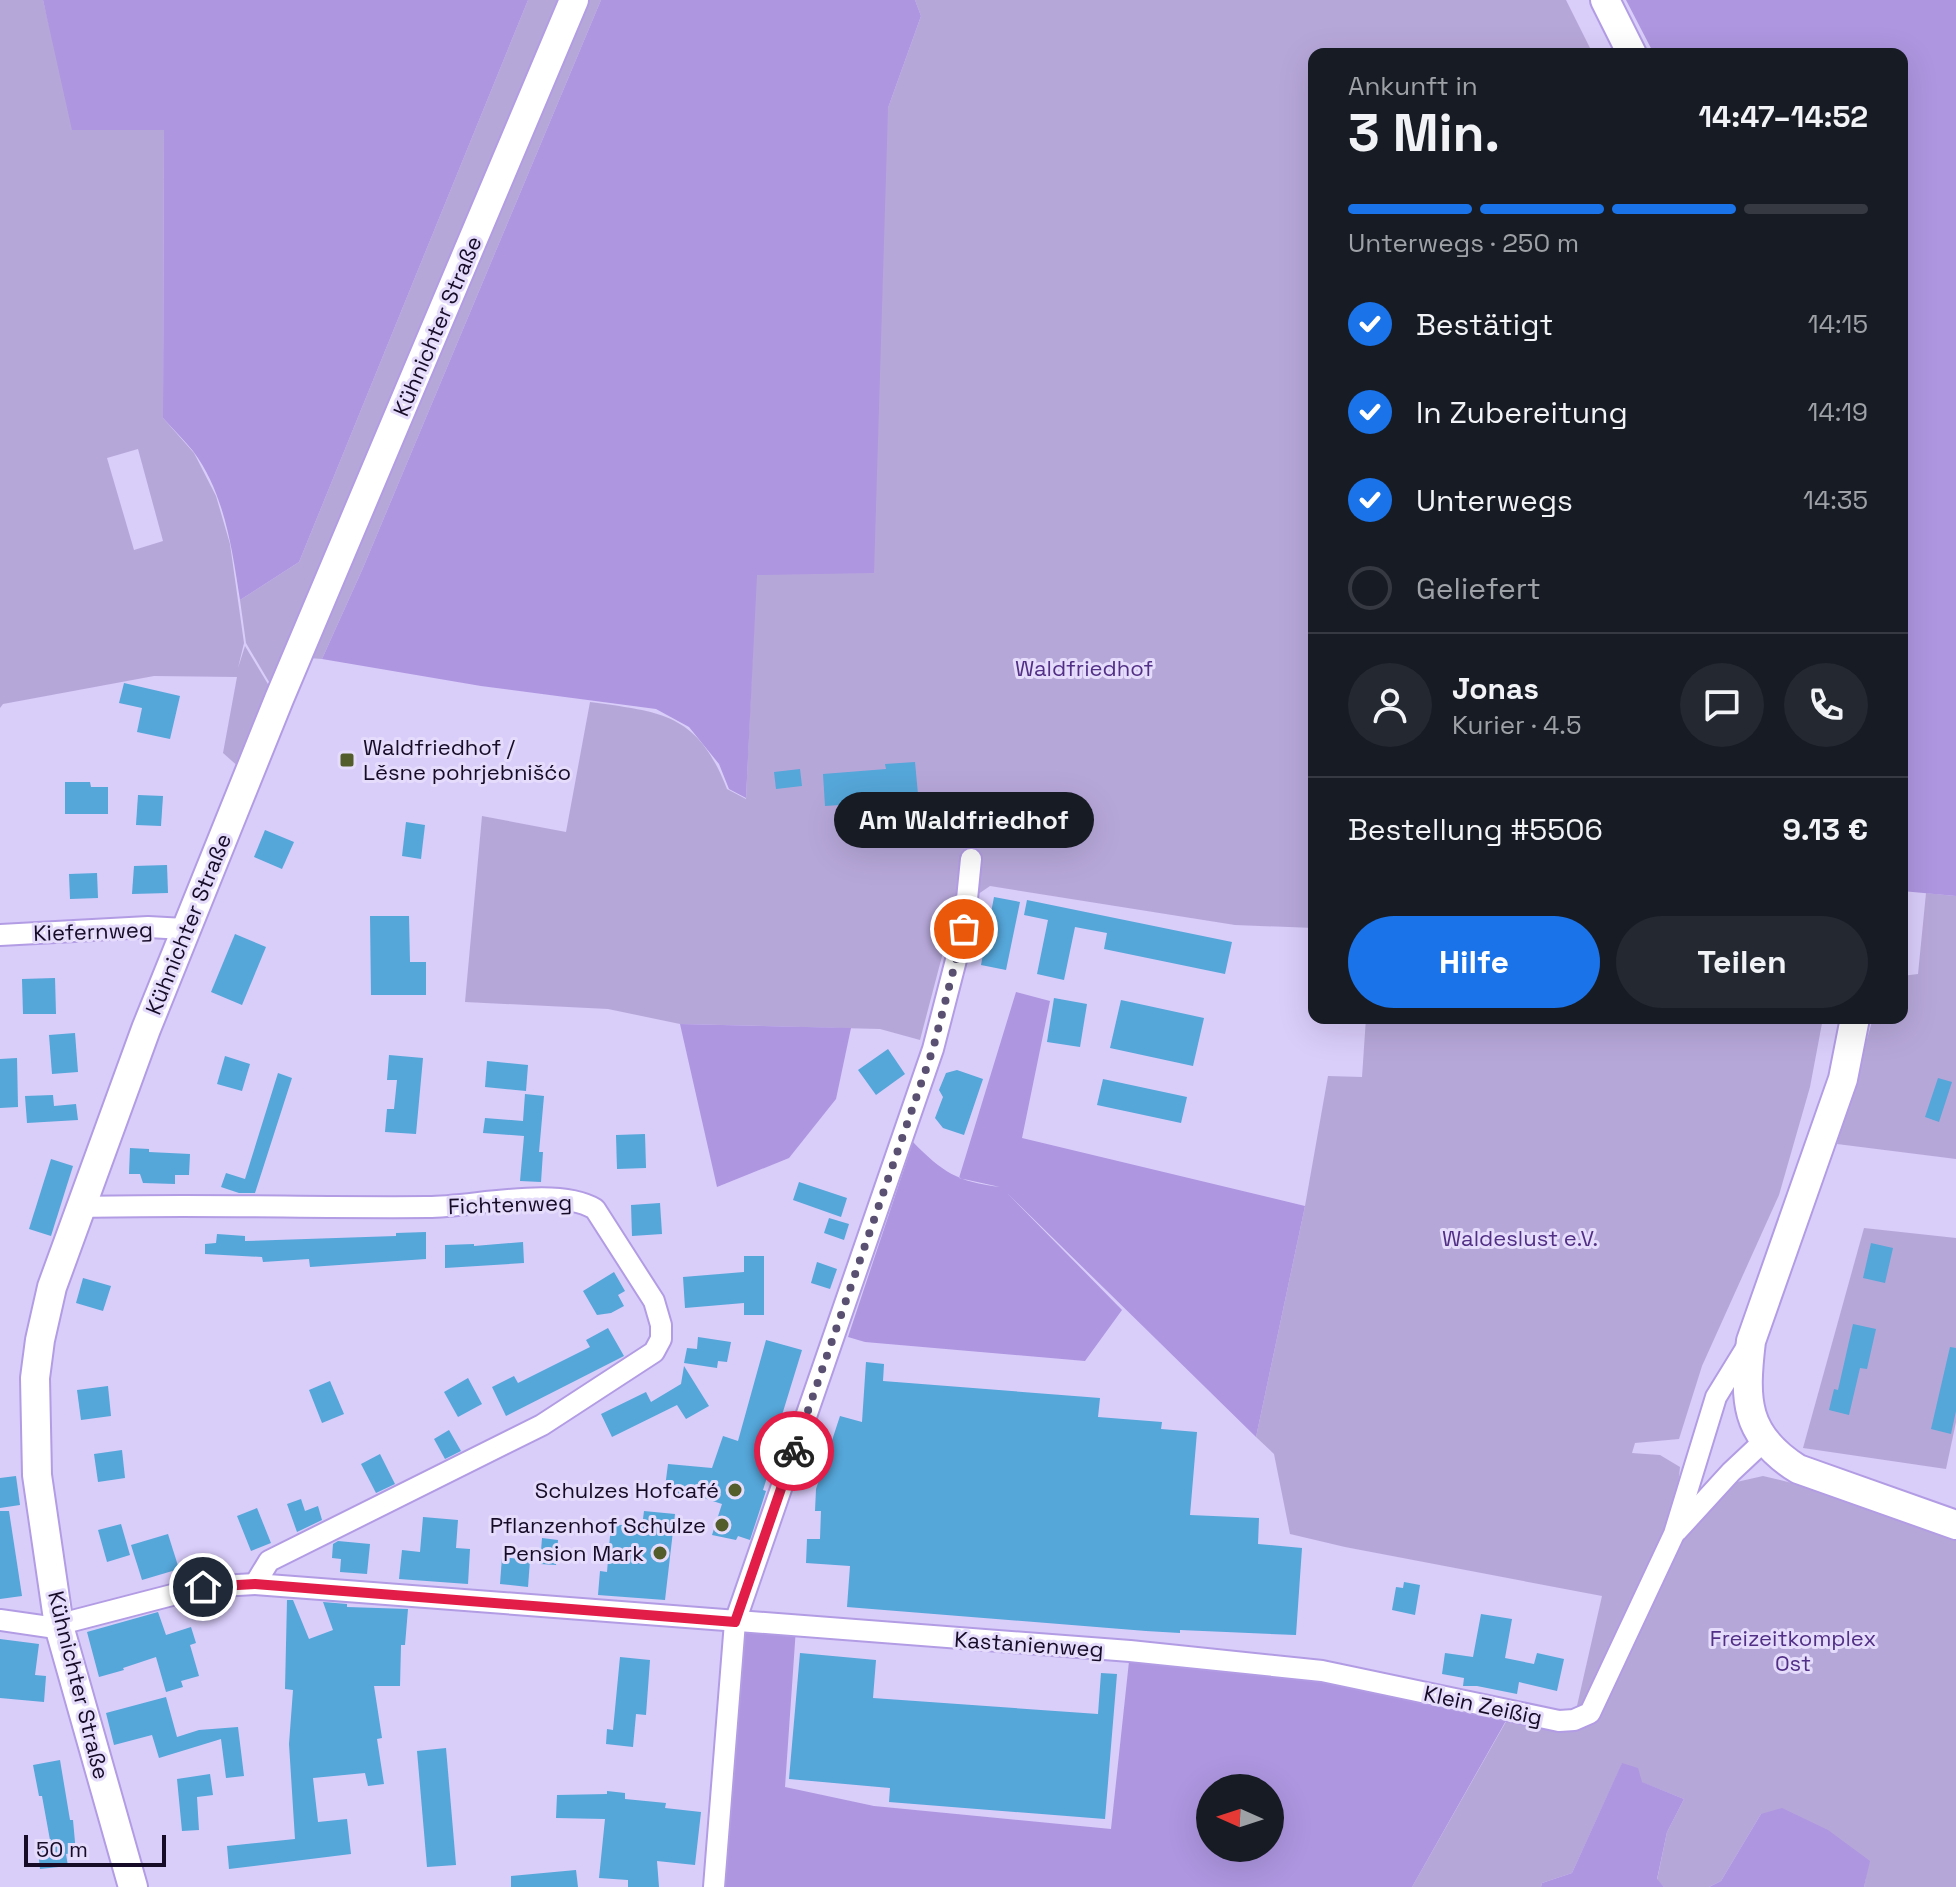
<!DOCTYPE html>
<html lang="de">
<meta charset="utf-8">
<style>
:root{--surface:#171b24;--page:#242831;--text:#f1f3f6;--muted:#9ea1a6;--line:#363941;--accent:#1a73e8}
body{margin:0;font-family:"Space Grotesk",sans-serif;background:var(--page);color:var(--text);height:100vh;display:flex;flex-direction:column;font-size:30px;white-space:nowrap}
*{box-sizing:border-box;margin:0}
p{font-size:26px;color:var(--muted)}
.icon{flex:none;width:44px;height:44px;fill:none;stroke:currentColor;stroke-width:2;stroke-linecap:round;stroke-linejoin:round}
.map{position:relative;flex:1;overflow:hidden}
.sheet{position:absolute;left:1308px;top:48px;width:600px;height:976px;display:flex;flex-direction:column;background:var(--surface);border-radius:16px;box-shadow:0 8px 32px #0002}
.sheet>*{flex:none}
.needle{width:52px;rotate:273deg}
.fabs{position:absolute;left:1196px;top:1774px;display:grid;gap:16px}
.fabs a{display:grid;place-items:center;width:88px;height:88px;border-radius:50%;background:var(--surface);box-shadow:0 8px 32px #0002;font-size:40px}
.scale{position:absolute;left:24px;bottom:20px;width:142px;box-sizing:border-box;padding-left:8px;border:4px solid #160c27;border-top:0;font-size:22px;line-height:28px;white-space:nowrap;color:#160c27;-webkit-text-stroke:6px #e5dcfb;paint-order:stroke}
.pin{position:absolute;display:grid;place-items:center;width:68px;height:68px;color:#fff;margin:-34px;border:4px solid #fff;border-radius:50%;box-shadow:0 2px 8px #0007}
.courier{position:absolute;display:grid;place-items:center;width:80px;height:80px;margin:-40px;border:6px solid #e11d48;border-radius:50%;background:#fff;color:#222;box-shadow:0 2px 10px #0007}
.bubble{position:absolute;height:56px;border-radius:28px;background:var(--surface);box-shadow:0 8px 32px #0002;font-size:26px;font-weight:800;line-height:56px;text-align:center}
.overview em{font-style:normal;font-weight:800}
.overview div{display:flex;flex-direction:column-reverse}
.overview{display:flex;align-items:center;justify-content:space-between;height:136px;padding:0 40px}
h1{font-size:52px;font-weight:800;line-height:60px}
.bar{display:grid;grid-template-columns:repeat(4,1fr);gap:12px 8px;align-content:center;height:96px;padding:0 40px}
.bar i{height:10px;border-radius:6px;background:var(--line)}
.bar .on{background:var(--accent)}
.bar p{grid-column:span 4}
.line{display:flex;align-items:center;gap:20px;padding:0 40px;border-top:2px solid var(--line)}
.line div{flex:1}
.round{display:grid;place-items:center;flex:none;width:84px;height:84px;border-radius:42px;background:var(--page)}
ol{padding:0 40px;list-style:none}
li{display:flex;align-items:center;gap:24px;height:88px}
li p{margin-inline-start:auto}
li .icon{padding:8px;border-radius:50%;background:var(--accent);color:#fff;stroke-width:4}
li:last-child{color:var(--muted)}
li i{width:44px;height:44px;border:4px solid var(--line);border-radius:50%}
.action{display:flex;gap:16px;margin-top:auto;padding:16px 40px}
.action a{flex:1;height:92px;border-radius:48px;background:var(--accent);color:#fff;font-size:32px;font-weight:800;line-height:92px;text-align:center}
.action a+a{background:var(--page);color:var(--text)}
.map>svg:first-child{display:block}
</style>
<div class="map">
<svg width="1956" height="1887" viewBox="0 0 1956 1887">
<rect width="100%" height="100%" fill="#d9cdfa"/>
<g fill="#b6a7d9" fill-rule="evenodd">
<path d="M0,0H43L57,57L164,129L163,418L194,453L216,496L230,544L244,643L238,668L245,646L277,699L249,776L223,753L237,677L154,676L3,704L0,708ZM138,449L163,541L134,550L107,458Z"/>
<polygon points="528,0 573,0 278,697 246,643 240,600 299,562"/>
<polygon points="576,0 601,0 363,568 322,659 309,658"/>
<path d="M915,0H1566L1593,54H1314V928L1235,925L990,886L968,901L956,903L920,1040L880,1029L680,1024L608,1009L465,1002L482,816L566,832L590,702C663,712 698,714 727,789L746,799L756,575L888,108L921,16Z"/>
<polygon points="1926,893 1956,896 1956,1159 1837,1144 1873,1018 1902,1018 1902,976 1918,974"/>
<polygon points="1366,1018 1823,1018 1810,1087 1779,1195 1702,1366 1679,1439 1635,1443 1632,1453 1660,1455 1680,1467 1673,1534 1732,1483 1763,1476 1792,1483 1956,1540 1956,1887 1864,1887 1869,1861 1761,1814 1721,1881 1709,1887 1664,1887 1657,1880 1667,1832 1684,1799 1641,1782 1622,1764 1572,1873 1542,1883 1541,1887 1412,1887 1512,1711 1574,1719 1602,1596 1345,1547 1290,1534 1274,1454 1256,1437 1305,1206 1328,1076 1362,1077"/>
<polygon points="1864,1228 1956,1238 1956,1422 1946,1469 1803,1448"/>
</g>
<g fill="#ae96e0" fill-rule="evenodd">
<path d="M43,0H528L299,562L240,600C232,549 225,494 193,451C184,440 173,429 163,418L164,130H72Z"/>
<polygon points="601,0 915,0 921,16 888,108 874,573 757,575 746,798 729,789 719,764 689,727 656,709 481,686 322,659 363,568"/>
<polygon points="1626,0 1956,0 1956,896 1902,891 1902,54 1654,54"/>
<path d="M1016,992L1050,1001L1022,1138L1305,1206L1256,1437L1007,1193L1122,1310L1085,1361L865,1342L848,1337L913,1142C942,1172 958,1182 1000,1187L959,1178Z"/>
<polygon points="680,1024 851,1028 836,1099 789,1158 717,1187"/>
<path d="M736,1623L796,1628L785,1787L874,1806L1111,1829L1130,1652L1322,1672L1512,1710L1412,1887H714ZM1210,1788H1270V1848H1210Z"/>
<polygon points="1622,1763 1638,1768 1642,1782 1684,1799 1667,1832 1657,1879 1664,1887 1541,1887 1542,1883 1572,1873"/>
<polygon points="1782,1808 1828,1830 1870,1861 1864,1887 1709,1887 1721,1881 1761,1814"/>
</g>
<g fill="#55a6d9">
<polygon points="124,683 180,696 170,739 137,732 142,708 119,703"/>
<polygon points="915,762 920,816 910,816 912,845 899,846 896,817 890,817 889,802 825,806 823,774 886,769 885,764"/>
<polygon points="800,769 802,786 776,789 774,772"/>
<polygon points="65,782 90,782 91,787 108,787 108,814 65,814"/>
<polygon points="138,795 163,796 161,826 136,825"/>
<polygon points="406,822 425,825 421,859 402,856"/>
<polygon points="265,830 294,842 282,869 254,857"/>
<polygon points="167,865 168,893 132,894 134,866"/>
<polygon points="97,873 98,898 70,899 69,874"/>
<polygon points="994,897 1020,902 1006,970 981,965"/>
<polygon points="1027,900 1232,942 1225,974 1104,949 1107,933 1075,927 1064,980 1037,974 1048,920 1024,915"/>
<polygon points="370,916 409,916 410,962 426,962 426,995 371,995"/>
<polygon points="235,934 266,947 242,1005 211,992"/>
<polygon points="55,978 56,1014 23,1014 22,979"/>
<polygon points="1054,998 1087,1004 1080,1047 1047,1042"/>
<polygon points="1121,1000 1204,1018 1193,1066 1110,1048"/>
<polygon points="75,1033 78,1072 52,1074 49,1035"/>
<polygon points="888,1049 905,1074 876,1095 858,1070"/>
<polygon points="389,1055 423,1058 416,1134 385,1132 387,1109 394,1109 397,1080 387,1080"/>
<polygon points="225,1056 250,1064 242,1091 217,1084"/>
<polygon points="17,1058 18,1107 0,1108 0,1059"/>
<polygon points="487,1061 528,1065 526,1091 485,1087"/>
<polygon points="957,1070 983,1079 964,1135 943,1128 935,1118 943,1097 939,1090 946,1073"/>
<polygon points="278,1073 292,1078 255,1193 239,1193 221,1187 226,1173 245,1179"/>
<polygon points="1938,1078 1952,1082 1939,1122 1925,1117"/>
<polygon points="1103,1079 1187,1097 1181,1123 1097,1105"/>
<polygon points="525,1094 544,1096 539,1152 543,1152 541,1182 520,1181 524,1136 483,1133 485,1118 523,1121"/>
<polygon points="53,1095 54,1106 76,1104 78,1120 27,1123 25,1096"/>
<polygon points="645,1134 646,1168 617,1169 616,1135"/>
<polygon points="130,1148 149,1149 149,1152 190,1154 189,1175 175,1175 175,1184 143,1183 140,1174 129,1174"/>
<polygon points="51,1159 73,1166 51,1236 29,1229"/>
<polygon points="799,1182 847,1198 841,1217 793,1200"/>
<polygon points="660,1203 662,1234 632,1236 631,1205"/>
<polygon points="829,1218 849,1224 844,1240 824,1233"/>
<polygon points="426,1232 426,1259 310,1267 309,1259 263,1262 262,1257 205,1254 205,1244 216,1243 217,1234 245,1236 245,1241 396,1236 396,1233"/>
<polygon points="523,1242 524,1263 445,1268 445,1245 474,1244 474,1246"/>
<polygon points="1871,1243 1893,1248 1885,1283 1863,1278"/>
<polygon points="744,1256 764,1256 764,1315 744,1315 744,1303 685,1308 683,1277 744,1272"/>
<polygon points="817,1262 837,1269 830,1289 811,1283"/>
<polygon points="614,1272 625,1291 618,1295 624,1306 611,1313 597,1315 583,1291"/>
<polygon points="83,1278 111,1286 103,1311 76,1303"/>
<polygon points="1853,1324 1876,1329 1867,1369 1860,1368 1849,1415 1829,1410 1834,1389 1838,1390"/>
<polygon points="608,1328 624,1356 506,1416 492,1387 514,1376 518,1383 590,1347 586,1340"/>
<polygon points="698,1337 731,1342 727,1362 718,1361 717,1368 684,1363 687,1348 697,1349"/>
<polygon points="766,1340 802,1350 774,1441 778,1443 763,1490 766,1491 750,1540 738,1536 736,1540 712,1535 722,1504 688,1493 688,1497 664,1495 668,1464 712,1468 723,1436 738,1441"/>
<polygon points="1950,1347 1956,1348 1956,1411 1951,1434 1931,1429"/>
<polygon points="866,1362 884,1364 883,1381 1100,1398 1098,1417 1162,1422 1161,1429 1197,1432 1190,1515 1259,1518 1258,1544 1302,1548 1296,1635 1180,1630 1180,1633 1146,1631 847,1607 850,1566 806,1563 807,1539 820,1539 821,1511 815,1511 816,1489 840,1416 862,1422"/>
<polygon points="684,1366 709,1406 686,1419 677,1405 612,1437 601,1414 646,1392 651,1402 681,1384"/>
<polygon points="468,1378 482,1404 458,1417 444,1392"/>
<polygon points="330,1381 344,1414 322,1423 309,1390"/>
<polygon points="108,1386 111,1416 81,1420 77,1390"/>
<polygon points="449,1430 461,1451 445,1459 434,1439"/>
<polygon points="122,1450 125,1478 98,1482 94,1454"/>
<polygon points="380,1454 395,1484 376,1493 361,1464"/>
<polygon points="16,1476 20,1505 0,1508 0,1478"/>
<polygon points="301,1499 305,1511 318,1506 322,1520 297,1532 287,1504"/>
<polygon points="257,1508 271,1543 251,1551 237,1516"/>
<polygon points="0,1511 9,1511 22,1596 0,1599"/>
<polygon points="644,1511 675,1514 665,1600 598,1595 600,1571 607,1572 611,1524 642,1527"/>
<polygon points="423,1517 458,1520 456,1548 470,1549 468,1584 399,1579 402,1550 420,1552"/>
<polygon points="121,1524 130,1555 107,1562 98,1530"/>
<polygon points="168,1534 179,1569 142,1580 131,1545"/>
<polygon points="542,1538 558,1540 556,1565 540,1564"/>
<polygon points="338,1541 370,1544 367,1574 340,1572 341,1559 332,1558 333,1544"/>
<polygon points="502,1557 530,1560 528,1587 500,1584"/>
<polygon points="1404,1582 1420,1585 1415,1615 1392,1610 1396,1587 1403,1588"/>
<polygon points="287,1600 293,1600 309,1639 333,1630 323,1602 347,1604 347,1607 408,1609 405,1645 401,1645 400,1686 374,1686 382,1738 377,1739 384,1784 368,1786 365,1773 313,1778 318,1822 347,1819 351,1854 229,1869 227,1846 295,1839 289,1744 293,1690 285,1689"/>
<polygon points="158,1612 166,1635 191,1627 196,1643 190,1645 199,1676 181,1681 183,1687 166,1692 156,1657 123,1668 124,1670 99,1677 87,1632"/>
<polygon points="1481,1614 1512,1619 1505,1658 1534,1664 1537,1653 1564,1659 1557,1691 1519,1682 1517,1694 1477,1686 1463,1686 1464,1678 1442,1674 1445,1653 1473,1657"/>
<polygon points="0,1639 39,1644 35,1675 46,1676 44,1702 0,1698"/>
<polygon points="800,1653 876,1660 873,1698 1098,1714 1101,1673 1117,1674 1105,1819 889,1802 890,1788 789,1779"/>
<polygon points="620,1657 650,1660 646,1715 636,1714 633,1747 606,1744 607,1729 613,1730"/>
<polygon points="166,1697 177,1737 199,1730 238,1727 244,1776 226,1778 221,1739 159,1758 152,1735 114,1745 106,1713"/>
<polygon points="446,1748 456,1865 427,1867 417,1751"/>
<polygon points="60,1760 70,1820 73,1820 76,1853 66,1854 68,1866 40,1869 37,1842 50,1840 42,1796 39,1796 33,1765"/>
<polygon points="210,1774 213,1795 197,1797 199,1830 182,1831 177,1779"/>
<polygon points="607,1791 625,1793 625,1799 666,1803 665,1808 701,1812 695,1865 657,1861 659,1887 628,1887 628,1880 599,1878 605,1819 556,1818 557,1795 607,1794"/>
<polygon points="576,1870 578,1887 511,1887 511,1876"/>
</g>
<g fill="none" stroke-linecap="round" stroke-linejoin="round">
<defs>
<g id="street">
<polyline points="0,935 148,927 185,929"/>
<path d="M82,1207C197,1204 312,1208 428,1207C473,1207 557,1186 595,1209L654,1301L661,1325V1339L654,1352L542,1425L269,1561L255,1584"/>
<polyline points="1677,1531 1731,1472 1764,1441"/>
<polyline points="0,1620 49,1627 203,1587 255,1584 1130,1651 1322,1671 1559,1721 1574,1720 1590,1713 1674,1534 1716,1397 1748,1345"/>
<polyline points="714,1887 735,1622 933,1049 964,929 971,859"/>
</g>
<g id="secondary">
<polyline points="1605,0 1632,54"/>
<path d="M1855,1018L1843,1079L1751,1341C1744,1400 1744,1435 1798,1469L1956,1525"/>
<polyline points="133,1887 59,1626 37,1475 35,1378 40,1340 52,1287 146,1029 279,699 574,0"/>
</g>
</defs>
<use href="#street" stroke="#b29ce4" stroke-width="24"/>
<use href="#secondary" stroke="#b29ce4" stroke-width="32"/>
<use href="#street" stroke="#fff" stroke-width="20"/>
<use href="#secondary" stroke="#fff" stroke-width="28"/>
</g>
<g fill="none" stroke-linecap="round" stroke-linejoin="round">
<polyline stroke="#5a5071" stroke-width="8" stroke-dasharray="0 14.4" points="794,1451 933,1049 964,929"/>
<polyline stroke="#e11d48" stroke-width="10" points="203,1587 255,1584 735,1622 794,1451"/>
</g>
<g fill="#535c2b" stroke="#e5dcfb" stroke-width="3">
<rect x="339" y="752" width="16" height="16" rx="4"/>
<circle cx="735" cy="1490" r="8"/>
<circle cx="722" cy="1525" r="8"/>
<circle cx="660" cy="1553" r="8"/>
</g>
<g text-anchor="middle" stroke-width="6" stroke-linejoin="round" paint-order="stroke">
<g font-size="22" fill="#160c27" stroke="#e5dcfb">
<text transform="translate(437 326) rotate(-67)" y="8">Kühnichter Straße</text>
<text transform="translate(188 924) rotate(-68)" y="8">Kühnichter Straße</text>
<text transform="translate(93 931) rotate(-2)" y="8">Kiefernweg</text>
<text transform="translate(510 1204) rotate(-2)" y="8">Fichtenweg</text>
<text transform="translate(1029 1644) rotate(4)" y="8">Kastanienweg</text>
<text transform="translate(79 1685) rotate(76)" y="8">Kühnichter Straße</text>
<text transform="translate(1483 1705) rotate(12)" y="8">Klein Zeißig</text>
</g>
<g font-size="22" fill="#522f86" stroke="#e5dcfb">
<text x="1084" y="676">Waldfriedhof</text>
<text x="1520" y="1246">Waldeslust e.V.</text>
<text x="1793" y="1646">Freizeitkomplex<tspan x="1793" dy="25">Ost</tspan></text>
</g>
<g font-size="22" fill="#160c27" stroke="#e5dcfb" text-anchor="end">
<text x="363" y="755" text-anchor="start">Waldfriedhof /<tspan x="363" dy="25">Lěsne pohrjebnišćo</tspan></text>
<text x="719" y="1498">Schulzes Hofcafé</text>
<text x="706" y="1533">Pflanzenhof Schulze</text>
<text x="644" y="1561">Pension Mark</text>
</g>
</g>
</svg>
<div class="fabs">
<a><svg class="needle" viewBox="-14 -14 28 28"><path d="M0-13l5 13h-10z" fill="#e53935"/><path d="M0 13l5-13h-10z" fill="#9ea1a6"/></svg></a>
</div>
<div class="scale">50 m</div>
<div class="pin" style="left:964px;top:929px;background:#ea580c"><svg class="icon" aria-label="bag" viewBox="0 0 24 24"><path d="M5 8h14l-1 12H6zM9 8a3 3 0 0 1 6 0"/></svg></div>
<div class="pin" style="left:203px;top:1587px;background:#1f2937"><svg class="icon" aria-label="home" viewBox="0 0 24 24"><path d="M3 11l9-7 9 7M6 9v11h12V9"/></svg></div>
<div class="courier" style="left:794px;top:1451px"><svg class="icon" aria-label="bike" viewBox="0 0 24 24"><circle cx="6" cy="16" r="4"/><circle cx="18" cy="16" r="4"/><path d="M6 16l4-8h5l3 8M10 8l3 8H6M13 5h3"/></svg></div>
<div class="bubble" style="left:834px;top:792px;width:260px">Am Waldfriedhof</div>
<section class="sheet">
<div class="overview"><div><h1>3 Min.</h1><p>Ankunft in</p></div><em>14:47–14:52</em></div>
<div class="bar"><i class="on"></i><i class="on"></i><i class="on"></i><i></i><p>Unterwegs · 250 m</p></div>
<ol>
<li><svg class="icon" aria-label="check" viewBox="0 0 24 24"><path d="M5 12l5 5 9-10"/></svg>Bestätigt<p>14:15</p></li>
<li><svg class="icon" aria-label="check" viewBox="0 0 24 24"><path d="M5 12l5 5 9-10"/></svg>In Zubereitung<p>14:19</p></li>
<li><svg class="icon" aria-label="check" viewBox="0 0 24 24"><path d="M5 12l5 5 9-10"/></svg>Unterwegs<p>14:35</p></li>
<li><i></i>Geliefert</li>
</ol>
<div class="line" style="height:144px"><a class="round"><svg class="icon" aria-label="person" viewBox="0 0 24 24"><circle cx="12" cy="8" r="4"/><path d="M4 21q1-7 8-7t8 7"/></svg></a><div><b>Jonas</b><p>Kurier · 4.5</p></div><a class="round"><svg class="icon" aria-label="chat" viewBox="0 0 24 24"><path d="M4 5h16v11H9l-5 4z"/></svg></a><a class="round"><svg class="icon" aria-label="phone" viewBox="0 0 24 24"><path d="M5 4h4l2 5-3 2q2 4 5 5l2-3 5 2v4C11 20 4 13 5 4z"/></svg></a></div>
<div class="line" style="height:104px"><div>Bestellung #5506</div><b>9.13 €</b></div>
<div class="action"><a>Hilfe</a><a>Teilen</a></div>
</section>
</div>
